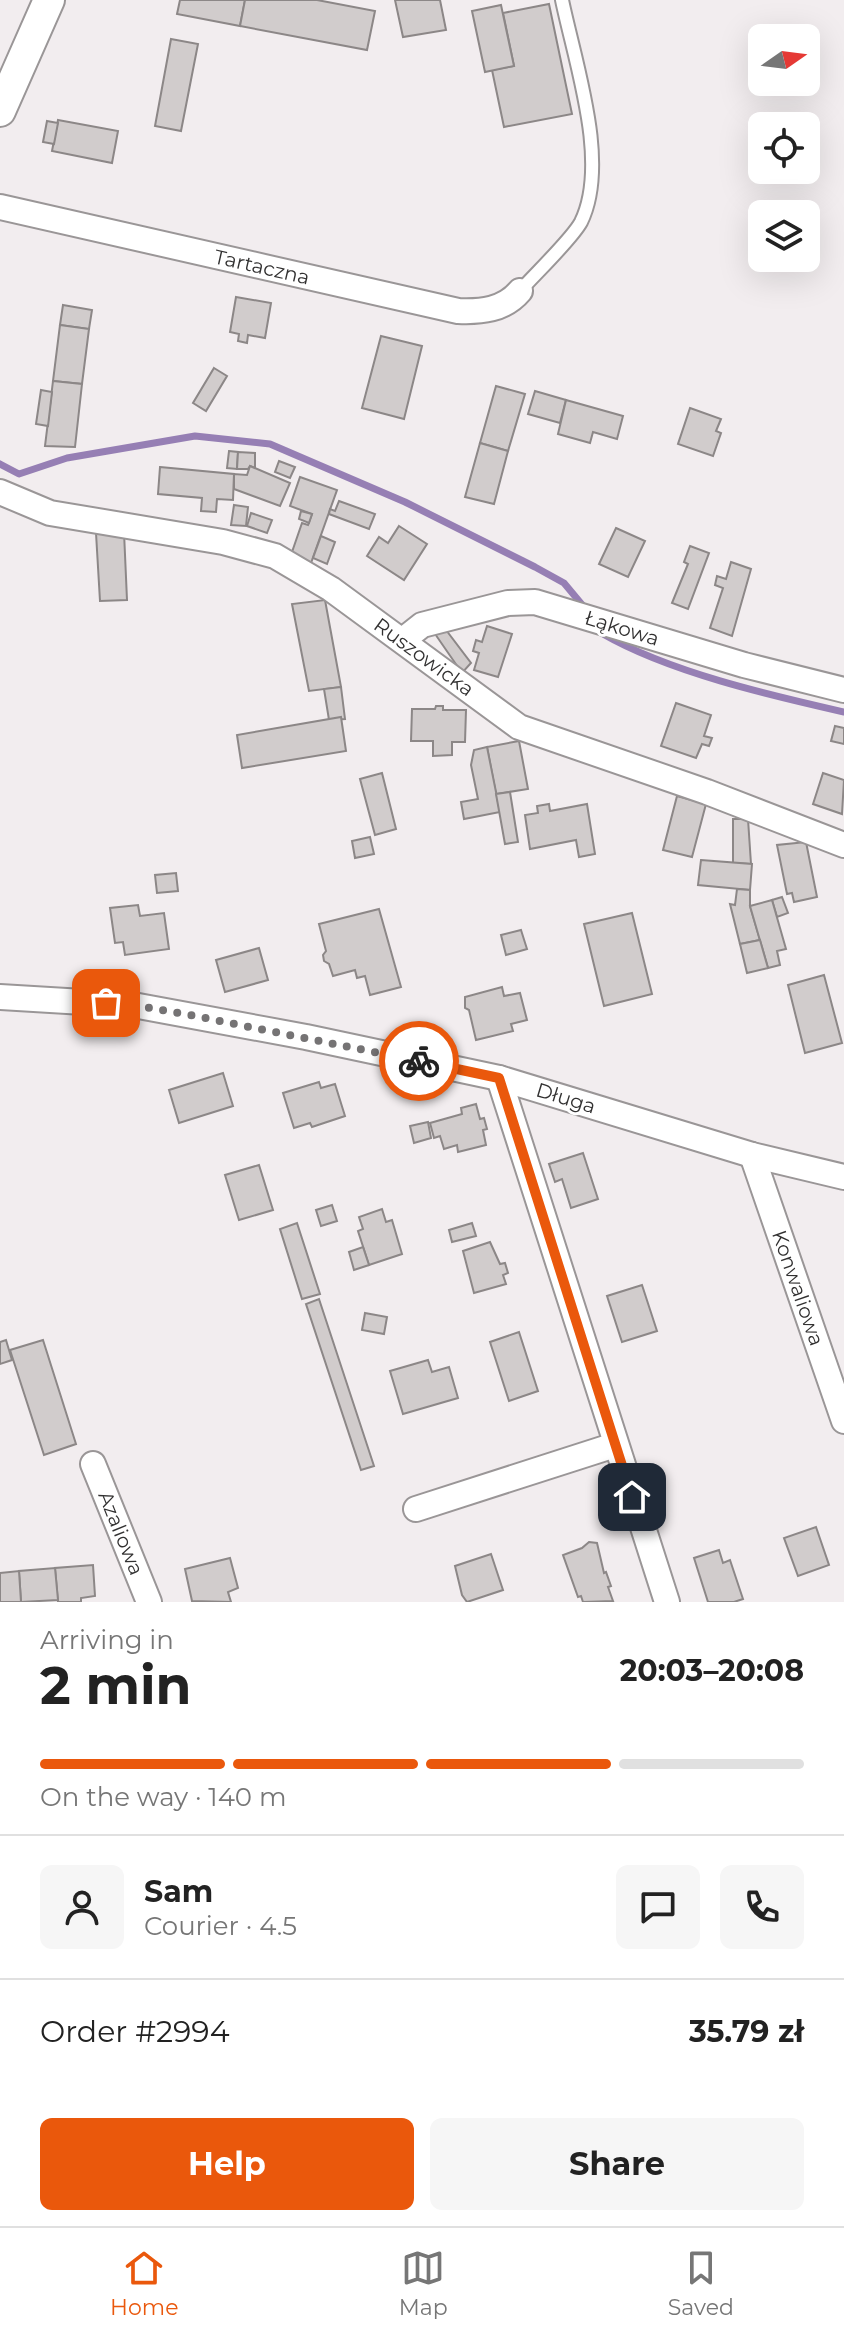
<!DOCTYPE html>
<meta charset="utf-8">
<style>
:root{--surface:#fff;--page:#f6f6f6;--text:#222;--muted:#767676;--line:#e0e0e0;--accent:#ea580c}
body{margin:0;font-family:Montserrat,sans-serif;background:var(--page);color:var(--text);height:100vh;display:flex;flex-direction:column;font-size:30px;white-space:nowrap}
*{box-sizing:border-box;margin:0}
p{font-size:26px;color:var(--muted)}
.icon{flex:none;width:44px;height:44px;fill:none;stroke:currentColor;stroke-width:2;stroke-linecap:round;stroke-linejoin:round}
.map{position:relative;height:1602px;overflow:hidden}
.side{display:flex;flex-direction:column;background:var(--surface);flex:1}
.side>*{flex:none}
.needle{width:52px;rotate:76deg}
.fabs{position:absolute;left:748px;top:24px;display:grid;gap:16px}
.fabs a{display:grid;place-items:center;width:72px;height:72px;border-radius:12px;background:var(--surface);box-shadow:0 8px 32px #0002;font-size:40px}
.pin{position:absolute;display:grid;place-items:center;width:68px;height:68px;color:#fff;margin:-34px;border-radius:16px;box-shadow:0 4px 12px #0006}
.courier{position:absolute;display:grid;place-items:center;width:80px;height:80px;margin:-40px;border:6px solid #ea580c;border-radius:50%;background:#fff;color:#222;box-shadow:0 2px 10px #0007}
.overview em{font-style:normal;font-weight:700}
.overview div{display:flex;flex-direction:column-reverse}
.overview{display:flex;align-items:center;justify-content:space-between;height:136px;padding:0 40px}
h1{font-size:52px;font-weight:700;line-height:60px}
.bar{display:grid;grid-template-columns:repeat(4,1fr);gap:12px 8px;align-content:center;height:96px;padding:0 40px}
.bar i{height:10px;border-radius:6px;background:var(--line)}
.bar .active{background:var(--accent)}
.bar p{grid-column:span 4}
.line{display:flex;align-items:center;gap:20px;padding:0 40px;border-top:2px solid var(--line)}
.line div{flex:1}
.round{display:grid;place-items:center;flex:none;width:84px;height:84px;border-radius:12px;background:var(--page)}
.action{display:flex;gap:16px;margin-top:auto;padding:16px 40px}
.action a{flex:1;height:92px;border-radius:12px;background:var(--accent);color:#fff;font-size:32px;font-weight:700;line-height:92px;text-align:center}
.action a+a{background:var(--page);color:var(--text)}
.dock{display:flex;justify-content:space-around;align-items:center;height:112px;border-top:2px solid var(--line);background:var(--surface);font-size:22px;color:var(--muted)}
.dock a{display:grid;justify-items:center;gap:4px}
.dock .active{color:var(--accent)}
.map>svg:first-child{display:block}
</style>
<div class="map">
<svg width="844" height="1602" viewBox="0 0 844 1602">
<rect width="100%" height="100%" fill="#f2edef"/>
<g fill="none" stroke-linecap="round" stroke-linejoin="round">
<g stroke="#967fb4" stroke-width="7">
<polyline points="0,464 19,474 67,458 195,436 270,444 405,502 535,567 564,583 584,607"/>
<path d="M603,634C669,672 769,695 844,712"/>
</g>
</g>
<g fill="#d1cccc" stroke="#8c8787" stroke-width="2">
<polygon points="180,0 245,0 240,26 177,14"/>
<polygon points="245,0 317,0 375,11 367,50 240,26"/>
<polygon points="395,0 440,0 446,30 403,37"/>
<polygon points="549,4 572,114 504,127 492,70 514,66 503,13"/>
<polygon points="501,5 514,66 485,72 472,11"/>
<polygon points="171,39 198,44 181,131 155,126"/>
<polygon points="58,120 118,131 112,163 52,151"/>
<polygon points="47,121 58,123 54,144 43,142"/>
<polygon points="236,297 271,303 265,338 248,335 247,343 238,341 239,334 230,332"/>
<polygon points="63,305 92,310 89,329 60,325"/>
<polygon points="60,325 89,329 82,384 53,381"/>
<polygon points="381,336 422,346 404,419 362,408"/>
<polygon points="214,368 227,376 206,411 193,403"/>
<polygon points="53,381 82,384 75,447 45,446"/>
<polygon points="496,386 525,394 508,451 480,443"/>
<polygon points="41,390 52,392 48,426 36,424"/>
<polygon points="535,391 566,400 560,423 528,414"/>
<polygon points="566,400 623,416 617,439 593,432 590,443 558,434"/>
<polygon points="690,408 721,419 716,431 721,433 713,456 678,444"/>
<polygon points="480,443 508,451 494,504 465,497"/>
<polygon points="229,451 238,452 237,469 227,468"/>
<polygon points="238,452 255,453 255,468 250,466 248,469 237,469"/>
<polygon points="279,461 295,467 290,478 275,472"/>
<polygon points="250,466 290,483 280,506 234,489 234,474 247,475"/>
<polygon points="160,467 234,474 233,500 217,499 216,512 201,511 202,498 158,494"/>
<polygon points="300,477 337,490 311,563 292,552 302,523 308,525 312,514 290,506"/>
<polygon points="339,501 375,514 369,529 329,514 330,509 335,511"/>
<polygon points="234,505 248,507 246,526 231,525"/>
<polygon points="301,511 312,514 309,523 299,519"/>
<polygon points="251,513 272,520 267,533 247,526"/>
<polygon points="399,526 427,544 404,580 367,556 379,537 388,543"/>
<polygon points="616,528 645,541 628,577 599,564"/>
<polygon points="124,532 127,600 100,601 96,533"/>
<polygon points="321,536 335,542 327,564 313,558"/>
<polygon points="690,546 709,553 688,609 672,603 688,564 684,562"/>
<polygon points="731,562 751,569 732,636 710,628 723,588 715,585 717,576 726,579"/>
<polygon points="325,600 341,687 309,691 292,604"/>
<polygon points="443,626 471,663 462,673 433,631"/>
<polygon points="487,626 512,634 498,677 474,670 479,653 473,651 476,640 482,642"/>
<polygon points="341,687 345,719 329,720 324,689"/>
<polygon points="676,703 711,715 704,736 712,738 709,746 702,744 696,758 661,746"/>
<polygon points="436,706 443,706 443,710 466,710 465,742 452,742 452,755 433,756 433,741 411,741 412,709 435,709"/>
<polygon points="341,717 346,751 242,768 237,735"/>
<polygon points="835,726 844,728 844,744 831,741"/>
<polygon points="519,741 528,789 496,794 487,747"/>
<polygon points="487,747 500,812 464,819 461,802 478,799 471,765 474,750"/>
<polygon points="382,773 396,829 375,835 360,779"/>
<polygon points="823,773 844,780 842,814 813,804"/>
<polygon points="510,792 518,842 505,844 496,794"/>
<polygon points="677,796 706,804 692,857 663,850"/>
<polygon points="549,804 550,811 587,804 595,854 579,857 576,840 530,849 525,815 538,813 537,806"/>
<polygon points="733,819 748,819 751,864 733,863"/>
<polygon points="370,837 374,854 355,858 352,841"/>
<polygon points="806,842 817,897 794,902 792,893 787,894 777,845"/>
<polygon points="701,860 752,864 750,890 698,885"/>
<polygon points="176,873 178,891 157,893 155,875"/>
<polygon points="737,889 750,890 750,906 760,940 740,944 730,904 735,905"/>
<polygon points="782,897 788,913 777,917 772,900"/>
<polygon points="772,900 786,949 777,951 780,965 768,968 750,906"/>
<polygon points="138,905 140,916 164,913 169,949 125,955 123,942 115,943 110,908"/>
<polygon points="379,909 401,987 370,995 365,976 357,978 355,970 333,976 329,964 324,961 323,955 326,951 319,924"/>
<polygon points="632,913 652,994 604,1006 584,924"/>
<polygon points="521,930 527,949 506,955 501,935"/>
<polygon points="760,940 768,968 747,973 740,944"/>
<polygon points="259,948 268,980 225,992 216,960"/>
<polygon points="824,975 842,1043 805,1053 788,985"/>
<polygon points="502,987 504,996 520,993 527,1020 511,1024 513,1031 476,1040 469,1010 465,1008 465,997"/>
<polygon points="223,1073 233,1106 179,1123 169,1090"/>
<polygon points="319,1082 321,1088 335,1084 345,1116 312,1127 310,1123 294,1128 283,1093"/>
<polygon points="476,1104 480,1119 484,1118 487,1129 483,1130 486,1145 458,1152 457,1145 444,1149 440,1136 434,1138 430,1123 462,1114 461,1108"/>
<polygon points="428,1122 431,1138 414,1143 410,1126"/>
<polygon points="583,1153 598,1199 571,1208 562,1179 555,1182 549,1164"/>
<polygon points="259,1165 273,1210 239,1220 225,1175"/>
<polygon points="332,1205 337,1221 321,1226 316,1210"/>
<polygon points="382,1209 386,1222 392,1220 402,1254 369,1265 358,1231 363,1229 359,1217"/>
<polygon points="297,1223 320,1294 302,1299 280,1229"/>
<polygon points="472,1223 476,1236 452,1242 449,1230"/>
<polygon points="490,1242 500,1264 505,1263 508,1273 503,1275 506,1284 474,1293 463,1251"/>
<polygon points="363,1247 369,1265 354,1270 349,1252"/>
<polygon points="642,1285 657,1331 622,1342 607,1296"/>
<polygon points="319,1299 374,1466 361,1470 306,1304"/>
<polygon points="365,1313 387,1317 384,1334 362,1330"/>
<polygon points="519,1332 538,1391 509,1401 490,1342"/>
<polygon points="6,1340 12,1360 0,1364 0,1342"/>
<polygon points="43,1340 76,1444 44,1455 10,1350"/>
<polygon points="428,1360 432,1372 449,1367 458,1398 403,1414 390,1371"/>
<polygon points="816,1527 829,1565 798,1576 784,1538"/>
<polygon points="589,1542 597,1543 604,1573 606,1572 611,1586 608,1587 613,1601 583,1602 581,1596 578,1597 563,1555 582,1548"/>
<polygon points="719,1550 723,1563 730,1560 743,1599 734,1602 708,1602 694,1558"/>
<polygon points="491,1554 503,1590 467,1602 462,1595 455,1566"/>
<polygon points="230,1558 238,1588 228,1592 231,1602 192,1601 185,1569"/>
<polygon points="93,1565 95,1596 81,1598 81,1602 58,1602 55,1568"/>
<polygon points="55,1568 58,1600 21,1602 19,1571"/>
<polygon points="19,1571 21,1602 0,1602 0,1573"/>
</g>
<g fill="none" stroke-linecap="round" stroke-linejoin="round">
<defs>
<path id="service" d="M520,291C534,275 572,239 581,222C610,163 575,63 562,0"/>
<g id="minor">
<path d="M0,207L458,311C481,312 504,310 520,291"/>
<polyline points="0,492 50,513 223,542 275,556 331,589 519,727 707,792 844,845"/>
<polyline points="403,640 422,625 508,603 535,602 744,665 844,690"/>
<polyline points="0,997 133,1005 306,1037 499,1078 752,1155 844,1177"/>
<polyline points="499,1078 667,1602"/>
<polyline points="752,1155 844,1421"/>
<polyline points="93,1464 149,1602"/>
<polyline points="416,1509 615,1445"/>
</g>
<polyline id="tertiary" points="0,111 49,0"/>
</defs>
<use href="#service" stroke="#9a9697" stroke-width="16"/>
<use href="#minor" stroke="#9a9697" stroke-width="28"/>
<use href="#tertiary" stroke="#9a9697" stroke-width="34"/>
<use href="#service" stroke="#fff" stroke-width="12"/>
<use href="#minor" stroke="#fff" stroke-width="24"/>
<use href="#tertiary" stroke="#fff" stroke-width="30"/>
</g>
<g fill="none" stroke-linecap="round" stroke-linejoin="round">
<polyline stroke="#757374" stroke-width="8" stroke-dasharray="0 14.4" points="106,1003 133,1005 190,1015 419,1061"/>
<polyline stroke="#ea580c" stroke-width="10" points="419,1061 499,1078 632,1497"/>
</g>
<g text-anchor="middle" stroke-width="6" stroke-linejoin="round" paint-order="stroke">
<g font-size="20" fill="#323131" stroke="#fff">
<text transform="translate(262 267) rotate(13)" y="7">Tartaczna</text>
<text transform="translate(622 628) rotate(17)" y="7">Łąkowa</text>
<text transform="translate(424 657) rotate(36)" y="7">Ruszowicka</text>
<text transform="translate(566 1098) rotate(17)" y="7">Długa</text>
<text transform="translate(798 1288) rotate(71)" y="7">Konwaliowa</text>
<text transform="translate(121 1533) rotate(68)" y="7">Azaliowa</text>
</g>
</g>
</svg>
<div class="fabs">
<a><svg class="needle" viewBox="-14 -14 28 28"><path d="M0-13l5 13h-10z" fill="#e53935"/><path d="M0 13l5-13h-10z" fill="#767676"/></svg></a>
<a><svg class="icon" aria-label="locate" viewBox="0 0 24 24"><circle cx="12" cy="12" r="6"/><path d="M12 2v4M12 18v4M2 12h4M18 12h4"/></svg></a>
<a><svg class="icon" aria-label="layers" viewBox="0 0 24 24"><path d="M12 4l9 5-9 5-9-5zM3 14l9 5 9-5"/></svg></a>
</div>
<div class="pin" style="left:106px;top:1003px;background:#ea580c"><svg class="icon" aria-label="bag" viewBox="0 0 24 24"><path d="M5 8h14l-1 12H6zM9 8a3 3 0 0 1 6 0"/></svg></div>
<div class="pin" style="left:632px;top:1497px;background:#1f2937"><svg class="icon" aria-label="home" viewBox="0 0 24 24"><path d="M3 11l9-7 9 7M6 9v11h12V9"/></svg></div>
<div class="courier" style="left:419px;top:1061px"><svg class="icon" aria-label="bike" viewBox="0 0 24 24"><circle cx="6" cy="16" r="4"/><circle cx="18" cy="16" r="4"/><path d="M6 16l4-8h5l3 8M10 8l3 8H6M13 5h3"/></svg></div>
</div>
<section class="side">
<div class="overview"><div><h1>2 min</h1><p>Arriving in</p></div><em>20:03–20:08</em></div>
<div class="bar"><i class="active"></i><i class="active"></i><i class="active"></i><i></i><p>On the way · 140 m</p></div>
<div class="line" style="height:144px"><a class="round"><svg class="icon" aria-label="person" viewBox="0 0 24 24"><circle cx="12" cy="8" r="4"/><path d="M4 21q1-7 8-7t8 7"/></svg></a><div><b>Sam</b><p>Courier · 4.5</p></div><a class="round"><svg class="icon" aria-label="chat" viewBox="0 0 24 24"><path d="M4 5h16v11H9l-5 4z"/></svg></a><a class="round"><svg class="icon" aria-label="phone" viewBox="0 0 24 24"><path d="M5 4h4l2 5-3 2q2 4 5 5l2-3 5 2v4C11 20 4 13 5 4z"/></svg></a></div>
<div class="line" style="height:104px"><div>Order #2994</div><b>35.79 zł</b></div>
<div class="action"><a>Help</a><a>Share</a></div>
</section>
<nav class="dock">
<a class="active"><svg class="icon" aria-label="home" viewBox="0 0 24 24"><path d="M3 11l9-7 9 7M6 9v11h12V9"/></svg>Home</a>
<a><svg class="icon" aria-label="map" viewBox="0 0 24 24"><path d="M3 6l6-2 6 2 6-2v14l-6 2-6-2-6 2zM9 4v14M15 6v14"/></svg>Map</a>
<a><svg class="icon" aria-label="saved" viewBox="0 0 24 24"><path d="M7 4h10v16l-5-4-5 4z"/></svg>Saved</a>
</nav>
